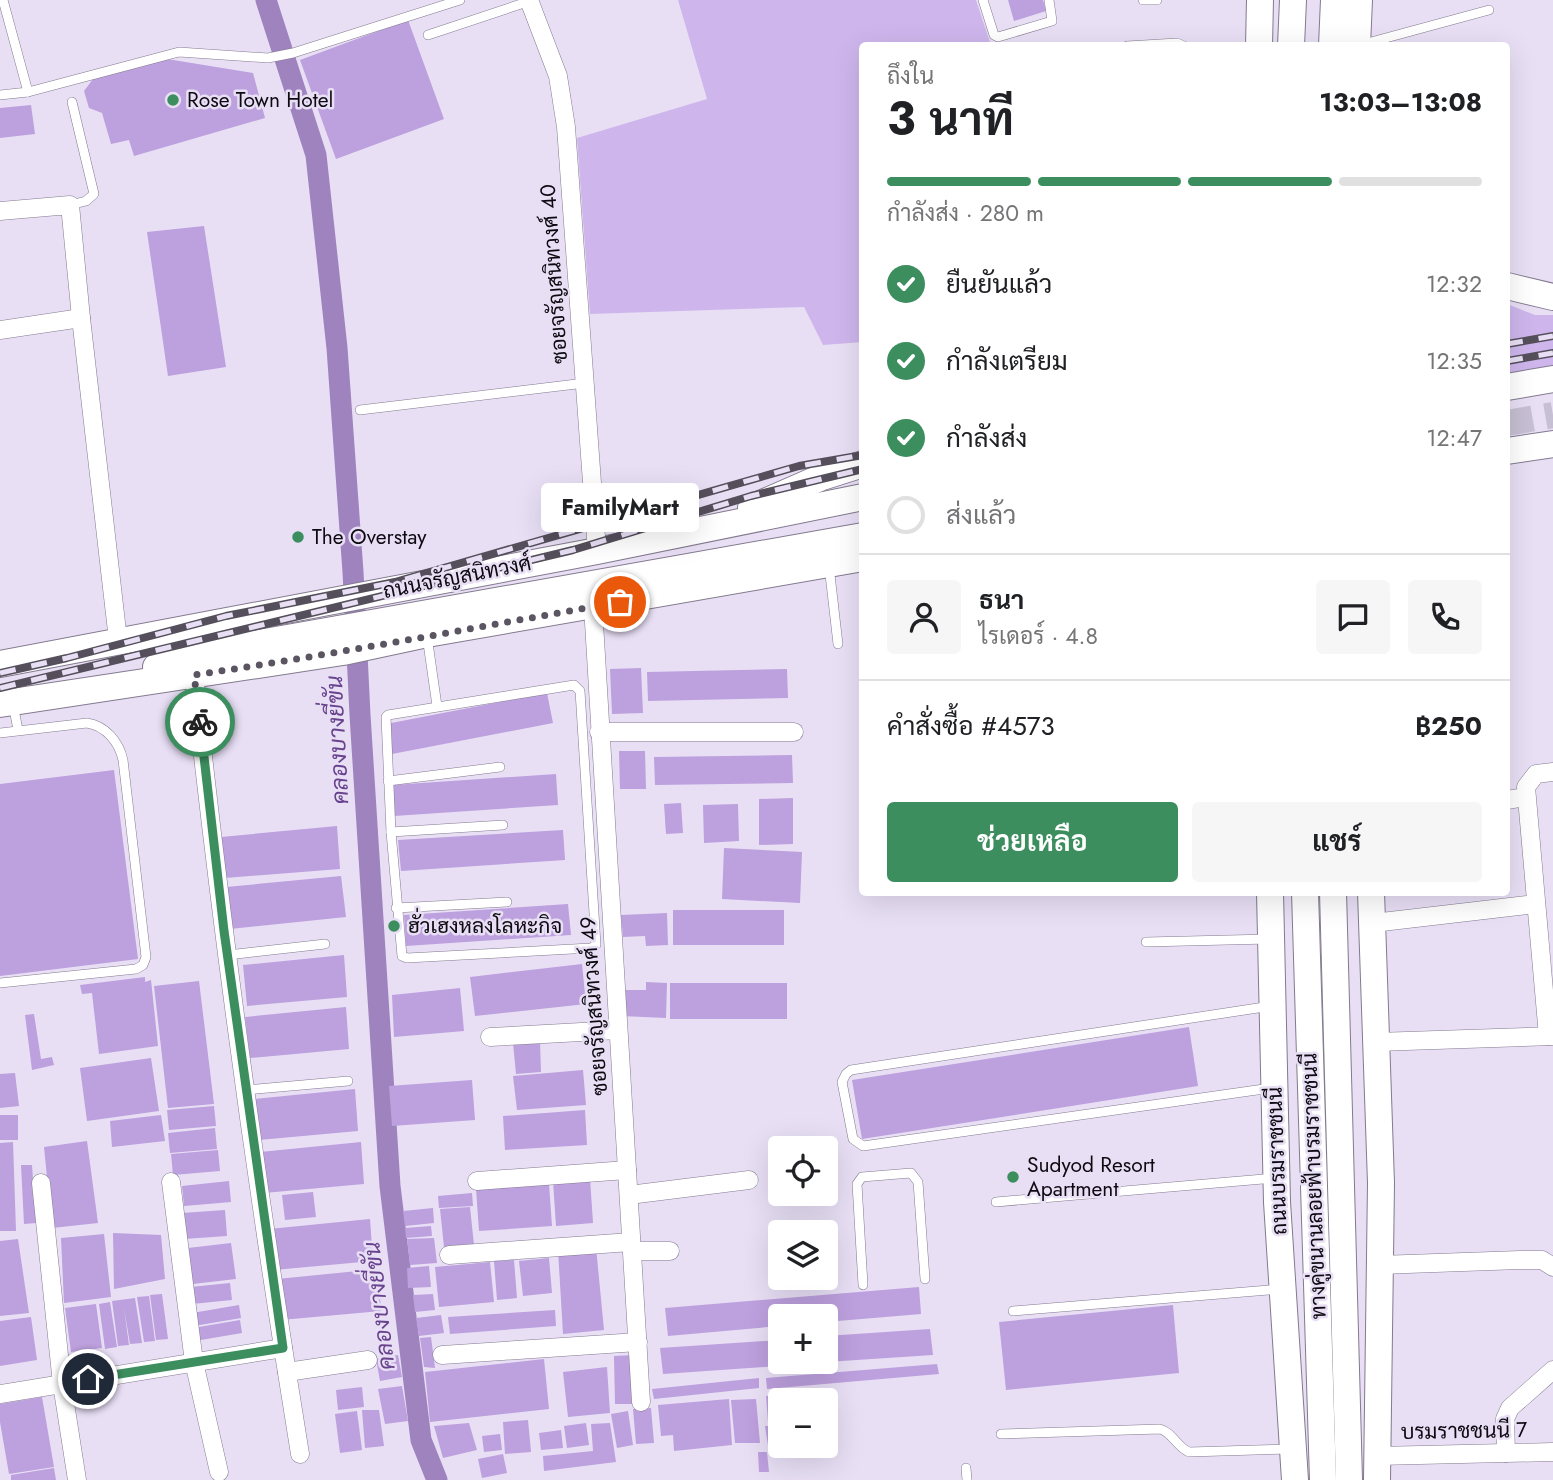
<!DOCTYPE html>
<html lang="th">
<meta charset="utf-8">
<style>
:root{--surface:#fff;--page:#f6f6f6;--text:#202124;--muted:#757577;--line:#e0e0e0;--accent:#3d8e5f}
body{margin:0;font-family:Jost,Sarabun,sans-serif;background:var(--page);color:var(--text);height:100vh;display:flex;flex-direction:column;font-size:26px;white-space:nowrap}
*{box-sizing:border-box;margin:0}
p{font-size:23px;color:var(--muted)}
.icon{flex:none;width:38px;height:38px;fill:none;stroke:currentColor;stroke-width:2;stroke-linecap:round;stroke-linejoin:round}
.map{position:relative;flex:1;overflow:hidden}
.details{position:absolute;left:859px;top:42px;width:651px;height:854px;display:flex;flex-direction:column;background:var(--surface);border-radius:7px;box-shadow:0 7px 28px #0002}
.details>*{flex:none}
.buttons{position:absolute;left:768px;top:1136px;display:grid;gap:14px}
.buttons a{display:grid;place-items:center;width:70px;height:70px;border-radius:7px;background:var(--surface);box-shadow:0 7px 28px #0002;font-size:35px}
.pin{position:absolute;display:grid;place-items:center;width:60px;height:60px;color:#fff;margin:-30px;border:4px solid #fff;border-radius:50%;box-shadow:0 2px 7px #0007}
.courier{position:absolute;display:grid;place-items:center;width:70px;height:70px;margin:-35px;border:5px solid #3d8e5f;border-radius:50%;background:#fff;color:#222;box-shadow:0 2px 9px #0007}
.bubble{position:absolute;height:49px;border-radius:7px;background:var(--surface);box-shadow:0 7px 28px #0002;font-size:23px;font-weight:700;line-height:49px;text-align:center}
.headline em{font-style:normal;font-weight:700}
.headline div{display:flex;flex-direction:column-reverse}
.headline{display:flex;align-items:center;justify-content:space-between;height:119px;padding:0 28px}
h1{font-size:46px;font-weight:700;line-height:52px}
.bar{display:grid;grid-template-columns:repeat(4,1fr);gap:10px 7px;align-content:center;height:84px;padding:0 28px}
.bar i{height:9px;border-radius:5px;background:var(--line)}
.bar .selected{background:var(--accent)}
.bar p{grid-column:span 4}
.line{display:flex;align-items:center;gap:18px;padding:0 28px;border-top:2px solid var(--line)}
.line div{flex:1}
.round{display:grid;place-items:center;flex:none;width:74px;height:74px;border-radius:7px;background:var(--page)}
ol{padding:0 28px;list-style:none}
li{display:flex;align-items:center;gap:21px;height:77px}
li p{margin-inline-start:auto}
li .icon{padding:7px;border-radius:50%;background:var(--accent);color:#fff;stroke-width:4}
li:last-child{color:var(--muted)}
li i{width:38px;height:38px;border:4px solid var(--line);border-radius:50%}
.action{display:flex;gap:14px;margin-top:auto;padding:14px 28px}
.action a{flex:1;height:80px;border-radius:7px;background:var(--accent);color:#fff;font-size:28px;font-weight:700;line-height:80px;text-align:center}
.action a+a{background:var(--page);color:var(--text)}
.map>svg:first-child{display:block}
</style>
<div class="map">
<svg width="1553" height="1480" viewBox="0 0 1553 1480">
<rect width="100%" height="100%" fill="#e8dff5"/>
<g fill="#ceb6ec">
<polygon points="678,0 976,0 991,45 863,46 863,342 823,345 804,307 590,314 577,138 707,99"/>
<polygon points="1507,304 1535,315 1553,315 1553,372 1507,379"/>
</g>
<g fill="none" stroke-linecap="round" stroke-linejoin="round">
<polyline stroke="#9f83bf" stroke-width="21" points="266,0 316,155 337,348 353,572 360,715 390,1186 421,1440 437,1480"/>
</g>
<g fill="#bda0de">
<polygon points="1008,0 1043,0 1046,11 1014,21"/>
<polygon points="408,20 444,119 336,159 300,60"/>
<polygon points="167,59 253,73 265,118 134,156 129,140 111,144 102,113 89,108 84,91 93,79"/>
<polygon points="31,105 35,134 0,138 0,108"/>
<polygon points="204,226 226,367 168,376 147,232"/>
<polygon points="641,668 643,713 612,714 610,669"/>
<polygon points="787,669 788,698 648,701 647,672"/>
<polygon points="547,693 553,723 392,754 386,724"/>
<polygon points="619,751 645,751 646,789 620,789"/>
<polygon points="792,755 793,783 655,785 654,757"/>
<polygon points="114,770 138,959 0,976 0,784"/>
<polygon points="556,774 558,805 394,816 392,785"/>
<polygon points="793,798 793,844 759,845 759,799"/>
<polygon points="681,803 683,833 666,834 664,804"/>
<polygon points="738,804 739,841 704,843 703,805"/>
<polygon points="337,826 340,869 225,878 221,837"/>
<polygon points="563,830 565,860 401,871 398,840"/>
<polygon points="724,848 802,852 800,903 722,899"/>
<polygon points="341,876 346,917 230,929 226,887"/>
<polygon points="568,904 571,935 406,946 404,915"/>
<rect x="673" y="910" width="111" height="35"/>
<polygon points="667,913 668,945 646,946 645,936 623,937 621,915"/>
<polygon points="344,955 347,997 247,1006 243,965"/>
<polygon points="582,964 586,1004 475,1016 470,977"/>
<polygon points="145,977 145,982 151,980 158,1046 99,1054 92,993 82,994 80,985"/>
<polygon points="199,981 214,1104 168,1108 154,986"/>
<polygon points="646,982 667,983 666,1018 621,1016 621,990 646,990"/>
<rect x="670" y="983" width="117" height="36"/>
<polygon points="460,988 464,1031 394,1037 392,995"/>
<polygon points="346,1007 349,1049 250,1058 245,1017"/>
<polygon points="34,1014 41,1059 52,1057 54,1065 32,1070 25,1015"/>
<polygon points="1189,1027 1198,1086 862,1139 852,1080"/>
<polygon points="540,1041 541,1072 516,1074 513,1043"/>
<polygon points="151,1058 159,1111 87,1121 80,1068"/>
<polygon points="583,1070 586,1105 517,1110 513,1076"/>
<polygon points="15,1073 19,1106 0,1108 0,1074"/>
<polygon points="472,1080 475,1120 392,1126 389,1086"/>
<polygon points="355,1089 358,1131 259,1140 254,1099"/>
<polygon points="214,1106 216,1126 169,1130 167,1110"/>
<polygon points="585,1110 587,1145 505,1150 503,1116"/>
<rect x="0" y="1115" width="18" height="25"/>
<polygon points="161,1115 165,1141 112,1147 110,1121"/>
<polygon points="215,1128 217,1149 170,1153 168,1133"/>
<polygon points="87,1141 98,1223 52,1228 44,1147"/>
<polygon points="13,1142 16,1231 0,1231 0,1143"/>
<polygon points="361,1142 364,1184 264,1193 260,1152"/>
<polygon points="218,1150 220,1171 173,1175 171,1154"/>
<polygon points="21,1165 32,1165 36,1223 24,1224"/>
<polygon points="590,1178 593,1223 556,1226 553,1181"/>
<polygon points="229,1181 231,1202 184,1206 182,1186"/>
<polygon points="549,1184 552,1226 479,1231 476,1189"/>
<polygon points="313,1192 316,1217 285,1220 282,1195"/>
<polygon points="472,1193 473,1206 439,1208 438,1196"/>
<polygon points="470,1207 474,1245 444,1247 440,1209"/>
<polygon points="433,1208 434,1223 405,1226 403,1211"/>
<polygon points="225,1210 227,1236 184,1239 182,1213"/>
<polygon points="370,1219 373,1261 274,1270 269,1229"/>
<polygon points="431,1226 432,1236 406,1238 405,1228"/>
<polygon points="113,1233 161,1235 165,1279 114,1289"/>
<polygon points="104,1234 111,1297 64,1303 61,1238"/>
<polygon points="434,1238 437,1263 410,1265 407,1239"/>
<polygon points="18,1239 29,1313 0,1316 0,1241"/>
<polygon points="231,1243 236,1279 193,1284 188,1248"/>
<polygon points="596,1247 604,1330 563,1334 558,1250"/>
<polygon points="549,1258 552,1293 523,1296 519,1261"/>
<polygon points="514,1260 517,1298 497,1300 494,1261"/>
<polygon points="490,1262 494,1302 439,1307 435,1267"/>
<polygon points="429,1266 431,1287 408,1288 407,1268"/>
<polygon points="378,1269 381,1311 281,1320 277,1279"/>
<polygon points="230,1283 232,1300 192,1304 190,1287"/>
<polygon points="919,1287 921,1314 826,1322 826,1316 780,1316 780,1326 668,1336 665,1308"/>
<polygon points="162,1294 168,1339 156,1340 150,1295"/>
<polygon points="433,1294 435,1310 415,1312 413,1295"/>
<polygon points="149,1296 155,1341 144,1342 137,1297"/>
<polygon points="135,1298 142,1343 130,1344 124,1308 129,1345 118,1346 112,1301"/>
<polygon points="110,1302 117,1347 105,1349 99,1304"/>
<polygon points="96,1304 102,1348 71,1352 65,1308"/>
<polygon points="239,1305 241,1318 194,1326 192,1313"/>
<polygon points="1173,1305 1179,1373 1006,1390 999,1322"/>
<polygon points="555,1310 556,1326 450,1334 448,1317"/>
<polygon points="441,1315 444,1333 419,1336 416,1318"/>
<polygon points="31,1317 37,1360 0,1366 0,1321"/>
<polygon points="240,1320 242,1333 195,1341 193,1328"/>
<polygon points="930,1329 933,1355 826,1362 826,1336"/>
<polygon points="431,1337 435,1368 424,1367 420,1338"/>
<polygon points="780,1340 780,1362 809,1364 663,1374 660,1348"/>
<polygon points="398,1355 402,1377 380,1381 376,1359"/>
<polygon points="634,1355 635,1404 615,1404 614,1356"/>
<polygon points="544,1359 549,1409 430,1422 425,1372"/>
<polygon points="937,1364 939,1374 767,1389 766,1378"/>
<polygon points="607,1367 610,1413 568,1417 563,1372"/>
<polygon points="759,1378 759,1388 654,1399 652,1389"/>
<polygon points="402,1386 408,1421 385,1424 378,1389"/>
<polygon points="362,1387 364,1407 338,1410 336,1390"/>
<polygon points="790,1394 791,1400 780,1400 780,1421 768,1422 766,1396"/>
<polygon points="42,1397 54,1467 9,1474 0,1422 0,1404"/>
<polygon points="729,1399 732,1445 674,1451 673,1435 661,1436 658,1405"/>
<polygon points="756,1399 760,1443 735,1443 731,1400"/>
<polygon points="651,1408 654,1443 636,1444 633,1409"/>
<polygon points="362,1410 379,1410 384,1446 365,1448"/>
<polygon points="357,1411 362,1450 340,1453 335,1414"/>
<polygon points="628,1411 633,1445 617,1448 611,1414"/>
<polygon points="528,1420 531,1452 505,1454 503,1422"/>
<polygon points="469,1423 477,1450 443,1458 434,1426"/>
<polygon points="586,1423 589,1445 567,1448 564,1426"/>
<polygon points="610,1423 616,1462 544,1471 543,1456 593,1451 591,1424"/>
<polygon points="765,1426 780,1426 783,1451 769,1452"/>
<polygon points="561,1430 563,1448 541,1450 539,1433"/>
<polygon points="500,1434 502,1450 484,1452 482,1436"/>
<polygon points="791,1446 818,1446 819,1454 790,1452"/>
<polygon points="758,1452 767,1452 769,1472 759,1472"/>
<polygon points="503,1454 507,1473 482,1478 478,1459"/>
<polygon points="54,1468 56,1480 11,1480 11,1475"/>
</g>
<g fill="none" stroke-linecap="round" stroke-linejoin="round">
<polyline stroke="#c7bfd3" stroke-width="26" stroke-dasharray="26 13" stroke-linecap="butt" points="1507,423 1553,415"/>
<defs>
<g id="service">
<polyline points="983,0 994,35 998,37 1052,21 1049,0"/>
<polyline points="1143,0 1157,0"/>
<polyline points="428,35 530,1"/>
<polyline points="1360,45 1489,10"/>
<polyline points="1127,46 1177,43 1184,46"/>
<polyline points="28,92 179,52 268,58 293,53 460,0"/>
<polyline points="0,95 28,92 3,0"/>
<polyline points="70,205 86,201 94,194 72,102"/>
<polyline points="360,410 585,383"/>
<polyline points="829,566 838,644"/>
<polyline points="427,636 437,706"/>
<polygon points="574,685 580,691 596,945 591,948 407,958 402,956 391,832 386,717 388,715"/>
<polyline points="13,704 18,730"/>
<path d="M0,733L87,723C106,726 119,742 123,760L146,957L143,965L136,969L0,983"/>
<polyline points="388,781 500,767"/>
<polyline points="391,832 503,825"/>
<polyline points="396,908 507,902"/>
<polyline points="1146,942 1269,939"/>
<polyline points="228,955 325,944"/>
<polyline points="1271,1006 851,1070 846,1074 842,1082 853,1139 863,1146 1271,1088"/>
<polyline points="246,1090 348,1081"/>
<polyline points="996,1202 1275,1178"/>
<polyline points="863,1285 857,1184 862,1177 911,1173 918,1182 925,1279"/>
<polyline points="1013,1311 1280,1289"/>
<path d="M1001,1434L1160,1429C1172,1432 1177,1447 1189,1452L1291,1449"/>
<polyline points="966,1468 967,1480"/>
</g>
<g id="minor">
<polyline points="529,0 558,76 566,127 597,551"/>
<polyline points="0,211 70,205 81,318 118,640"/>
<polyline points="0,330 81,318"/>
<polyline points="593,606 641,1402"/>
<path d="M194,675C222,935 258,1196 300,1454"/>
<polyline points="599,732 794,732"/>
<polyline points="1507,800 1526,797"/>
<polyline points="1373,923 1536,904"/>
<polyline points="1548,1036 1526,787 1536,774 1553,772"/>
<polyline points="490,1037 618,1030"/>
<polyline points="1376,1042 1553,1036"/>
<polyline points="477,1181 627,1170"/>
<polyline points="171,1182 194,1362 219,1472"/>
<polyline points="41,1183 62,1384 77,1480"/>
<polyline points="629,1195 749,1180"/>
<polyline points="632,1251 670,1251"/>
<polyline points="449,1255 631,1242"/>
<polyline points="1379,1265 1520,1260 1542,1260 1553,1267"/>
<polyline points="442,1355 638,1342"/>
<polyline points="287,1372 368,1360"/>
<polyline points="0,1394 283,1348"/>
<polyline points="1506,1453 1505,1419 1510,1408 1553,1370"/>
<polyline points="1377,1456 1553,1452"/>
</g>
<g id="primary">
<polyline points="1259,46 1260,0"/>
<polyline points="1291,46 1293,0"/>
<polyline points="1332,46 1334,0"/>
<polyline points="1357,46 1359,0"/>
<polyline points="1507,286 1553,297"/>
<polyline points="1507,387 1553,379"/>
<polyline points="1507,451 1553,444"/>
<polyline points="751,508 822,477 863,464"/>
<polyline points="0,664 597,551 863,497"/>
<polyline points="156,667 197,654 863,536"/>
<polyline points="0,704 343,652 427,634 863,558"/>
<polyline points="1270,892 1277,1202 1295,1480"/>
<polyline points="1305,892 1323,1480"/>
<polyline points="1333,892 1349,1480"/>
<polyline points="1371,892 1381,1183 1377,1480"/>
</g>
</defs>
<use href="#service" stroke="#837a8e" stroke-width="10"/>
<use href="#minor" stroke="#837a8e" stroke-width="19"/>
<use href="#primary" stroke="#837a8e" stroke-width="28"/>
<use href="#service" stroke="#fff" stroke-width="9"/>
<use href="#minor" stroke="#fff" stroke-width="18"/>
<use href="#primary" stroke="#fff" stroke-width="26"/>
<defs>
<g id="rail">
<polyline points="1507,344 1553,336"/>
<polyline points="1507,361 1553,353"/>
<polyline points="0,673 67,658 226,616 395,582 799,466 863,455"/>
<polyline points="0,688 573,550 751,496 863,469"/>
</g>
</defs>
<use href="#rail" stroke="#544f5b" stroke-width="8"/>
<use href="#rail" stroke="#e8dff5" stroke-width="5" stroke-dasharray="16" stroke-linecap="butt"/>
</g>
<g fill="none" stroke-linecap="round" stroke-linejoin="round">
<path stroke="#5a5561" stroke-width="7" stroke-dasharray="0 12.6" d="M200,722L194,675C337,654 478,627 620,602"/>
<polyline stroke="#3d8e5f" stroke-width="9" points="88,1379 283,1348 224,931 200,722"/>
</g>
<g fill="#3d8e5f" stroke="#e8dff5" stroke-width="2.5">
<circle cx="173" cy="100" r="7"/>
<circle cx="298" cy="537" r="7"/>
<circle cx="394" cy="926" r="7"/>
<circle cx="1013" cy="1177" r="7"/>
</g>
<g text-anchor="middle" stroke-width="5" stroke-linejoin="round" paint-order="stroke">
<g font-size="21" fill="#0d0a11" stroke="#e8dff5" text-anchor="start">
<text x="187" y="107">Rose Town Hotel</text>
<text x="312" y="544">The Overstay</text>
<text x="408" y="933">ฮั่วเฮงหลงโลหะกิจ</text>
<text x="1027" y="1172">Sudyod Resort<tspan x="1027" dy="24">Apartment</tspan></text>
</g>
<g font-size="21" fill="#0d0a11" stroke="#e8dff5">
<text transform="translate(554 274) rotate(-94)" y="7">ซอยจรัญสนิทวงศ์ 40</text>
<text transform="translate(457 577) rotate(-11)" y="7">ถนนจรัญสนิทวงศ์</text>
<text transform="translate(594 1006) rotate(-94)" y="7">ซอยจรัญสนิทวงศ์ 49</text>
<text transform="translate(1277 1161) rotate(-92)" y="7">ถนนบรมราชชนนี</text>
<text transform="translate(1314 1186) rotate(-92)" y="7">ทางคู่ขนานลอยฟ้าบรมราชชนนี</text>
<text transform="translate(1464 1431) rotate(-1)" y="7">บรมราชชนนี 7</text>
</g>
<g font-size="23" font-style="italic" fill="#68428d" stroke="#e8dff5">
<text transform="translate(337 740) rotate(-93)" y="8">คลองบางยี่ขัน</text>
<text transform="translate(379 1306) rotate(-97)" y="8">คลองบางยี่ขัน</text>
</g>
</g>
</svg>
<div class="buttons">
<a><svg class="icon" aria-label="locate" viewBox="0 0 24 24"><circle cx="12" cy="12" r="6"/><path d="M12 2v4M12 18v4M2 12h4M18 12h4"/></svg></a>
<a><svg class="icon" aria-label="layers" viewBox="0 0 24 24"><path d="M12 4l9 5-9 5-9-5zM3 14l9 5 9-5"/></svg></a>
<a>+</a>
<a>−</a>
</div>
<div class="pin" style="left:620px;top:602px;background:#ea580c"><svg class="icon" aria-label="bag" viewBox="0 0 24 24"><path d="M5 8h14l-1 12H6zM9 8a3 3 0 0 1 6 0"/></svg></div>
<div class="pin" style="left:88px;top:1379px;background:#1f2937"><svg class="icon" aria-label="home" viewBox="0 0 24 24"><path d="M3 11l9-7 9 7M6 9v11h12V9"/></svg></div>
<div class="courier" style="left:200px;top:722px"><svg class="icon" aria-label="bike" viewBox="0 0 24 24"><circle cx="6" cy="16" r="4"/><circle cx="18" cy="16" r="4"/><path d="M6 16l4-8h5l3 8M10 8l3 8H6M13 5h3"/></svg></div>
<div class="bubble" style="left:541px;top:483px;width:158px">FamilyMart</div>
<section class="details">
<div class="headline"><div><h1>3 นาที</h1><p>ถึงใน</p></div><em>13:03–13:08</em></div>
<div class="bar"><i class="selected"></i><i class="selected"></i><i class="selected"></i><i></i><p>กำลังส่ง · 280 m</p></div>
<ol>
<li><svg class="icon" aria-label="check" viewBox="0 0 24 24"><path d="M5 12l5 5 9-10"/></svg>ยืนยันแล้ว<p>12:32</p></li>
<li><svg class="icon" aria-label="check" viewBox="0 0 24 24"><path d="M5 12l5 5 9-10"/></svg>กำลังเตรียม<p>12:35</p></li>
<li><svg class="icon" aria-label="check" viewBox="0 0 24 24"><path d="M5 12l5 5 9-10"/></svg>กำลังส่ง<p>12:47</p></li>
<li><i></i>ส่งแล้ว</li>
</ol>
<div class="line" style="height:126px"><a class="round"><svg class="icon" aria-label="person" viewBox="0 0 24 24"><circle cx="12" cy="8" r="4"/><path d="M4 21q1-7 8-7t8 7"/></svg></a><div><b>ธนา</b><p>ไรเดอร์ · 4.8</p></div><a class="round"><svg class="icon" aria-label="chat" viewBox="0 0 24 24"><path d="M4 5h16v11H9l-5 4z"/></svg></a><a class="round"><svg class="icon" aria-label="phone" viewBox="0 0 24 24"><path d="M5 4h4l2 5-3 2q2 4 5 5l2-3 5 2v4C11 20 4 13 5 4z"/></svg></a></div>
<div class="line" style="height:91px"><div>คำสั่งซื้อ #4573</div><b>฿250</b></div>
<div class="action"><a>ช่วยเหลือ</a><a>แชร์</a></div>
</section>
</div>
